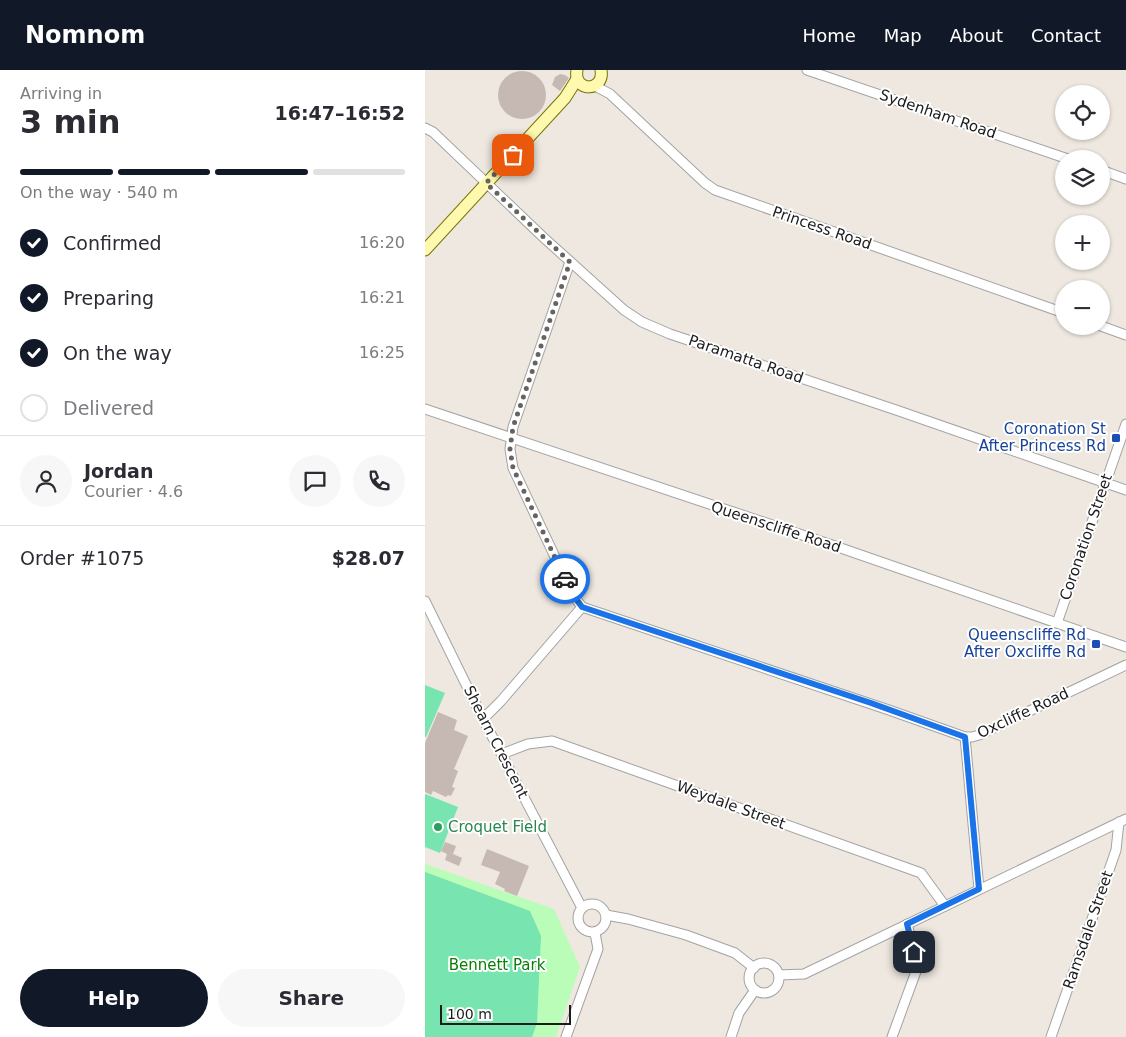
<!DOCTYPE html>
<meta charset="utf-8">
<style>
:root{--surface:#fff;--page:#f7f7f7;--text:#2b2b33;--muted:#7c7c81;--line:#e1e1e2;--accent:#111827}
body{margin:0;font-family:"DejaVu Sans",sans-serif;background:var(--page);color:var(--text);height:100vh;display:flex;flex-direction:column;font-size:19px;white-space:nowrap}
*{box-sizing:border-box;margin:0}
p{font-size:16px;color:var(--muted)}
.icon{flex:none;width:28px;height:28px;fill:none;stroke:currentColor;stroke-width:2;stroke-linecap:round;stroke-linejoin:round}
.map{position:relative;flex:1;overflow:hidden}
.sheet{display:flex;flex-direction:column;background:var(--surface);width:425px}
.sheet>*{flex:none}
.fabs{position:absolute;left:630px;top:15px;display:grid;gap:10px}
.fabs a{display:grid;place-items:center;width:55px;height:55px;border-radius:50%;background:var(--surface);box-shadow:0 1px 4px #0004;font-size:25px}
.scale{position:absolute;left:15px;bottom:12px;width:131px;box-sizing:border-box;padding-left:5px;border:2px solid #1c1c1c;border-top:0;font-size:14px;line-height:18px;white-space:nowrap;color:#1c1c1c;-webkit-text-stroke:4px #fff;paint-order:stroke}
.pin{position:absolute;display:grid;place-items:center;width:42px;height:42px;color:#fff;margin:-21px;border-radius:10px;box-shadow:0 2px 8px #0006}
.courier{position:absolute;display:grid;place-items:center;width:50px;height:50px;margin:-25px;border:4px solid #1a73e8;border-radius:50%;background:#fff;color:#222;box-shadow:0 1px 6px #0007}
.overview em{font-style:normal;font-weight:600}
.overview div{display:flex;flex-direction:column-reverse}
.overview{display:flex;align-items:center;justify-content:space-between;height:85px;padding:0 20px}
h1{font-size:32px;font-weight:600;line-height:38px}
.bar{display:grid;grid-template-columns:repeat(4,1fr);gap:8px 5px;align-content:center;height:60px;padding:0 20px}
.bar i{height:6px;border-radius:4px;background:var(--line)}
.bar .active{background:var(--accent)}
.bar p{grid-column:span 4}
.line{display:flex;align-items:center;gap:12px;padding:0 20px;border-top:1px solid var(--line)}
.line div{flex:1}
.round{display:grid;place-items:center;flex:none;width:52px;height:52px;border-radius:26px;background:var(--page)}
ol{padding:0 20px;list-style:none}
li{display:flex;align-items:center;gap:15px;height:55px}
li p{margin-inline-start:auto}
li .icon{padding:5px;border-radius:50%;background:var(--accent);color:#fff;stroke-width:4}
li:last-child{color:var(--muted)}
li i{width:28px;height:28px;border:2px solid var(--line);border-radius:50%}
.action{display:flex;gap:10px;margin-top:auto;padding:10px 20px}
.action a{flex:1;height:58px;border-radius:30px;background:var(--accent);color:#fff;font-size:20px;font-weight:600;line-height:58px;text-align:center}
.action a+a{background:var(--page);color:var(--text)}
header{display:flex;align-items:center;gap:30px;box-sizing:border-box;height:70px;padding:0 25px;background:var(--accent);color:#fff}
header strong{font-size:24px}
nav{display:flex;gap:28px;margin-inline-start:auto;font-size:18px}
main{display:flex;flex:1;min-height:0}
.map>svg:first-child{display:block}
</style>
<header>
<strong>Nomnom</strong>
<nav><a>Home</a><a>Map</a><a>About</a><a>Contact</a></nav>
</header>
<main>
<section class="sheet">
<div class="overview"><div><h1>3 min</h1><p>Arriving in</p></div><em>16:47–16:52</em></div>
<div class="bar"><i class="active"></i><i class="active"></i><i class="active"></i><i></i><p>On the way · 540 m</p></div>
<ol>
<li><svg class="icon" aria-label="check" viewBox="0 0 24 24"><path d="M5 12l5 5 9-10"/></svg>Confirmed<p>16:20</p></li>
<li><svg class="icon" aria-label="check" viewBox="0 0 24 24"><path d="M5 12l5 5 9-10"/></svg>Preparing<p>16:21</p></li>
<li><svg class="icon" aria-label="check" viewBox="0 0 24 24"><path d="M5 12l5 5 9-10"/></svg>On the way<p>16:25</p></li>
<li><i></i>Delivered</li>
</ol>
<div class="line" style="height:90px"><a class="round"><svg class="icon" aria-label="person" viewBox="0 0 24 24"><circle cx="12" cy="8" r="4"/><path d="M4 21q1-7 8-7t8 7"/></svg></a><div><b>Jordan</b><p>Courier · 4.6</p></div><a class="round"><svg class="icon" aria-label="chat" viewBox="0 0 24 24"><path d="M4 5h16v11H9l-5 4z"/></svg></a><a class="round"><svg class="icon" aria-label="phone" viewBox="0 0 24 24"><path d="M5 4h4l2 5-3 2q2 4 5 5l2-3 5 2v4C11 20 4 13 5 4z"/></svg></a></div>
<div class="line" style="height:65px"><div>Order #1075</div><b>$28.07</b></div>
<div class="action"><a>Help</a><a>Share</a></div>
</section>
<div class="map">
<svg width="701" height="967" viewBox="0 0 701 967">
<rect width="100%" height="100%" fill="#eee8e0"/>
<polygon fill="#bafdb9" points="0,794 129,839 155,897 131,967 0,967"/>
<g fill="#78e4af">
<polygon points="0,615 20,623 1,667 0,667"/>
<polygon points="0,724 33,737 15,783 0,777"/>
<polygon points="0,802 105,841 116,866 112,953 107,967 0,967"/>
</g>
<g fill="#c6b9b4">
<circle cx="97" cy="25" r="24"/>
<polygon points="135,4 140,5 144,8 135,21 127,15 130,7"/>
<polygon points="13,642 32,650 29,660 43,666 29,699 33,701 27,717 30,718 26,726 23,725 21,727 8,721 6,725 0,722 0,673"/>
<polygon points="20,772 31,776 28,784 37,788 34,796 20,790 22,784 16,781"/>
<polygon points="62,779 104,796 92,826 79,821 80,819 70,814 75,802 56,795"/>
</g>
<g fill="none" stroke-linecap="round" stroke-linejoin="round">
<defs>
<g id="minor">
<polyline points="382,0 643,89"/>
<polyline points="170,16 185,24 280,113 290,120 639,243"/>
<polyline points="0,58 8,62 118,167 199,240 217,252 245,264 474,341 701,420"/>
<polyline points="676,100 701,109"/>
<polyline points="145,192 88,357 85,379 88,398 148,525 157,537 464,640 540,667 547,667 554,665 701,595"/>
<polyline points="676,256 701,265"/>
<polyline points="0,339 407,475 701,577"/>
<polyline points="0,531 58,649 157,838"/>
<polyline points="632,553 701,354"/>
<polyline points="58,649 76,631 157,537"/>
<polyline points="540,667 554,819"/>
<polyline points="77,684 103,674 127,671 496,803 520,836"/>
<circle cx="167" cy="848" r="14"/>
<polyline points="181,845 203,849 261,865 310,883 329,898"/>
<circle cx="339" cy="908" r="15"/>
<polyline points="354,905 379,904 701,749"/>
<polyline points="141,967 173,879 170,863"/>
<polyline points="306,967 314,943 330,920"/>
<polyline points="467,967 493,896 482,854"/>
<polyline points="626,967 691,780 694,752"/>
</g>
<g id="secondary">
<path d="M152,0C148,23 180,22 176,0"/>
<polyline points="0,180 140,28 152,9"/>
</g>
</defs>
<use href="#minor" stroke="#a3a3a3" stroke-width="11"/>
<use href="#secondary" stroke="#757600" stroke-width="13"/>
<use href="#minor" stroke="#fff" stroke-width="9"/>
<use href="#secondary" stroke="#fef9af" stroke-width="11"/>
</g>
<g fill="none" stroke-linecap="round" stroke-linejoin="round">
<polyline stroke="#666361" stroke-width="5" stroke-dasharray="0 9" points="88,85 61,113 145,192 88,357 85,379 88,398 140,509"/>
<polyline stroke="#1a73e8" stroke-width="6" points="140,509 148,525 157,537 446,633 540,667 554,819 482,854 489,882"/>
</g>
<g fill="#1a4fb4" stroke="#fff" stroke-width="2">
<rect x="686" y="363" width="10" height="10" rx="2.5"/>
<rect x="666" y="569" width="10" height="10" rx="2.5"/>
</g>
<circle fill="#2e9e5b" stroke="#fff" stroke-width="2" cx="13" cy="757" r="5"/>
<g text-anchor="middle" stroke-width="4" stroke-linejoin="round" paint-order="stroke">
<g font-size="15" fill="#1c1c1c" stroke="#fff">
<text transform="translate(513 44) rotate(19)" y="5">Sydenham Road</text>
<text transform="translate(397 158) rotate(19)" y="5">Princess Road</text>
<text transform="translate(321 289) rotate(19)" y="5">Paramatta Road</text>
<text transform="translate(351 457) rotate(18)" y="5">Queenscliffe Road</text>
<text transform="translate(661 467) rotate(-71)" y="5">Coronation Street</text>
<text transform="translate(598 643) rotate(-25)" y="5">Oxcliffe Road</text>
<text transform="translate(71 672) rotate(63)" y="5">Shearn Crescent</text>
<text transform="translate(306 735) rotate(20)" y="5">Weydale Street</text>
<text transform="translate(663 860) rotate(-71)" y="5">Ramsdale Street</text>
</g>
<g font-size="15" fill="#164399" stroke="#fff" text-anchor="end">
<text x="681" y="364">Coronation St<tspan x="681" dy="17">After Princess Rd</tspan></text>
<text x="661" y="570">Queenscliffe Rd<tspan x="661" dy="17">After Oxcliffe Rd</tspan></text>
</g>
<g font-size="15" fill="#27864d" stroke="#fff" text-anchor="start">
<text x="23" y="762">Croquet Field</text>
</g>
<g font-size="15" fill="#078004" stroke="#fff">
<text x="72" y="900">Bennett Park</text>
</g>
</g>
</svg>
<div class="fabs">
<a><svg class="icon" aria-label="locate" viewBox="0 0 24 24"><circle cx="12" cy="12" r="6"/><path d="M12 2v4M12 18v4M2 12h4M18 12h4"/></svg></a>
<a><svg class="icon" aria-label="layers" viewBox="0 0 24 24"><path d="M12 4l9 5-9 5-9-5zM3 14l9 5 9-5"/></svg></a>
<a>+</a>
<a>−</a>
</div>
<div class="scale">100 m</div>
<div class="pin" style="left:88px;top:85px;background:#ea580c"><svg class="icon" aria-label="bag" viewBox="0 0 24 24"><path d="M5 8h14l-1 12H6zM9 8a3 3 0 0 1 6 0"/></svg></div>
<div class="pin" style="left:489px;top:882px;background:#1f2937"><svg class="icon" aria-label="home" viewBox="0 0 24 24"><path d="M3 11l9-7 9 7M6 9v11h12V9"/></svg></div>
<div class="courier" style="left:140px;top:509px"><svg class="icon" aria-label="car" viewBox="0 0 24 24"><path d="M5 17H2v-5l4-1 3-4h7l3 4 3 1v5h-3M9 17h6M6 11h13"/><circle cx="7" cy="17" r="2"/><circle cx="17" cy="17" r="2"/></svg></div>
</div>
</main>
